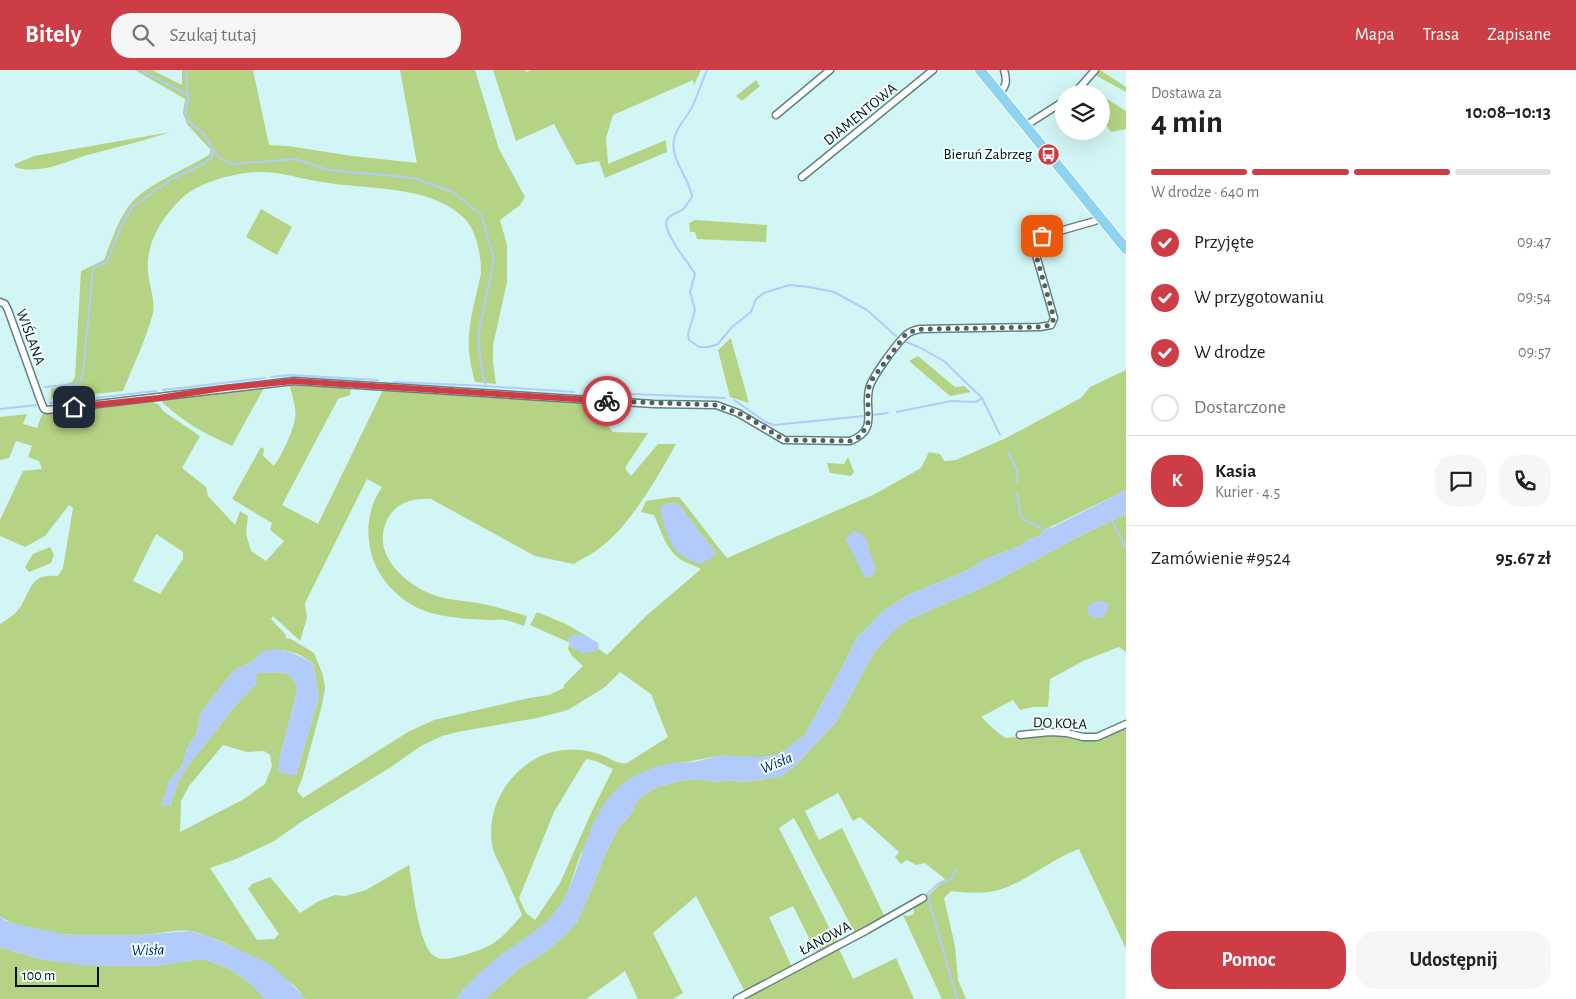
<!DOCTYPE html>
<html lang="pl">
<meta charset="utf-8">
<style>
:root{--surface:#fff;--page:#f6f6f6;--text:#202124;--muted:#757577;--line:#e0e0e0;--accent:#cd3d45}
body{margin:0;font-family:"Alegreya Sans",sans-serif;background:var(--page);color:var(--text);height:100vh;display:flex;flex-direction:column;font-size:19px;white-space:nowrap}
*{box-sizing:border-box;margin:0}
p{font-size:16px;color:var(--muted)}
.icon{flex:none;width:28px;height:28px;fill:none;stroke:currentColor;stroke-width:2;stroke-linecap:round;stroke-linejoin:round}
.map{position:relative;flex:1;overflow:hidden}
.drawer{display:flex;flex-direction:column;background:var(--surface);width:450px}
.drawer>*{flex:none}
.buttons{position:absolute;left:1055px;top:15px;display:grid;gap:10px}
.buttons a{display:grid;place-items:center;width:55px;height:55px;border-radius:50%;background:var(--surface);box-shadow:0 5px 20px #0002;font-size:25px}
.scale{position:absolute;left:15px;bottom:12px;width:84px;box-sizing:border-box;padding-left:5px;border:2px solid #061312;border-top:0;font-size:14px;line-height:18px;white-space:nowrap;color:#061312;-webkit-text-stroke:4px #f0fffe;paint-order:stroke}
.pin{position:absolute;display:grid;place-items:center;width:42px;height:42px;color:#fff;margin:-21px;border-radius:10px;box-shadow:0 2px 8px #0006}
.courier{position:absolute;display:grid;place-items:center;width:50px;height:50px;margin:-25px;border:4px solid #cd3d45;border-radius:50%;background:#fff;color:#222;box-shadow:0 1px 6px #0007}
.overview em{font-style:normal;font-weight:700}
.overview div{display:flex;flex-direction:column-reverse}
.overview{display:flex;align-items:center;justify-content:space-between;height:85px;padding:0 25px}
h1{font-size:32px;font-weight:700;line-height:38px}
.bar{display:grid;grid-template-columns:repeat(4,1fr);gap:8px 5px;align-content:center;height:60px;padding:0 25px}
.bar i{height:6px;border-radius:4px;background:var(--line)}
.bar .current{background:var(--accent)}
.bar p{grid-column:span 4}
.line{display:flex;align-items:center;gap:12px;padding:0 25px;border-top:1px solid var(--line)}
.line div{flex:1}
.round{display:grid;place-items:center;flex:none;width:52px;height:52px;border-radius:20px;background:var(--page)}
ol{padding:0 25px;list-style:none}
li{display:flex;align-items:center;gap:15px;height:55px}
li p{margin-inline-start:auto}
li .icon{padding:5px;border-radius:50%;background:var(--accent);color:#fff;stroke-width:4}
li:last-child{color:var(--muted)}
li i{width:28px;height:28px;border:2px solid var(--line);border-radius:50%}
.primary-button{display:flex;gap:10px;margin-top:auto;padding:10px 25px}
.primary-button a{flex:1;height:58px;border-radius:20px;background:var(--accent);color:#fff;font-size:20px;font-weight:700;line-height:58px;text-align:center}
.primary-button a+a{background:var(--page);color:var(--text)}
header{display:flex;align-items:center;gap:30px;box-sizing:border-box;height:70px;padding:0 25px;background:var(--accent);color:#fff}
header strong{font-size:24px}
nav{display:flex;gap:28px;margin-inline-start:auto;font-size:18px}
.search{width:350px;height:45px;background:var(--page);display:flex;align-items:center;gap:12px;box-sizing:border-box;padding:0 18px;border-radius:20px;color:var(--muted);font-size:19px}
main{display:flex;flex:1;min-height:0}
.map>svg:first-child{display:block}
</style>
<header>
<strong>Bitely</strong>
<div class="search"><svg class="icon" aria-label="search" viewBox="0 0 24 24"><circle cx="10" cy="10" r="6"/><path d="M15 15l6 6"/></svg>Szukaj tutaj</div>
<nav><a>Mapa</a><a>Trasa</a><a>Zapisane</a></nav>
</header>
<main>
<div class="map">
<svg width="1126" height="929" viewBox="0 0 1126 929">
<rect width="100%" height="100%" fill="#d2f6f5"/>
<g fill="#b5d384" fill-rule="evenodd">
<path d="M135,0H152L182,15V0H253L269,75L288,76L352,86L417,93L400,0H475L499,79L525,127L520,135L500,150L507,175V212L493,275V292L496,314L475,312C472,302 470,291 469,281C467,255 476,228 481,203C481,185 477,160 463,147C428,114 366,120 322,112C301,109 280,101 258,102C237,102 196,113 181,129C159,151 143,178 149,209C151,221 155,232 153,243C147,267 132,298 123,321L51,329V319L72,312L75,307L81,201L104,190C111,172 117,153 128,137C145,114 186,100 210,84V79L187,54L183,43L185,29Z"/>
<polygon points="493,0 525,0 526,2 531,0 701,0 694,15 693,10 613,45 606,68 608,94 666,70 667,82 605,108 599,91 576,95 554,54 516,71"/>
<polygon points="1100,0 1126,17 1126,22 1095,5"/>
<polygon points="756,10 760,16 742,31 736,26"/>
<polygon points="1101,25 1126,41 1126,59 1111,62 1101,47"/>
<path d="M171,62C146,70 121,76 95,83C70,89 42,106 15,97V94L34,86Z"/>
<polygon points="261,139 292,157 277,185 246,167"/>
<polygon points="695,150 767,155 766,172 697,169 695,162 690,162 689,153"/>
<polygon points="731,268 732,273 749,333 730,327 718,280"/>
<polygon points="918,286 955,317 964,316 971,322 950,326 909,291"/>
<path d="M1126,300V420L1046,459L1039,466L1027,470L1021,476L985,489L968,500L910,524L884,540L856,569L845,592L804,666C795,671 788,680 778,684C760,690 739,685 720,686C706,687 692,692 678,693L581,783L569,818L562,833L550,849L539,859L502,884L464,919L456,929H305C300,923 296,916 290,912C267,894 219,867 191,861C178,859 156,864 142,865C107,868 28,867 0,846V554C8,549 16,544 21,536C32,518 30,504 58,506L63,498L73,438L69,435L45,466L25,477L0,466V450L23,401L42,399L39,391L28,387L32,376L16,371L9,388L0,390V347L27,344L23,354L37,358L42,344L153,332L159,335L163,341L200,366L182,398L206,417L208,426L235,455L240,441L248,446L246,464L251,481L266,491L284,471L270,460L272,453L232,429L261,377L264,379L263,386L274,396C281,387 293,361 295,349C297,338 292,325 289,314L351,318L350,325L338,329L282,435L318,454L383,320L485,325V327L589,332L613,362L648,363L625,398L631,406L658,374H676C657,408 632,453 601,477C593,484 583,488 574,494L535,486L431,429C414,428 397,432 388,448C370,482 402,512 431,524C448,531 466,530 483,534C498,537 513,542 527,546L524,556C518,554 511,551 505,550C501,549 495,550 490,550C455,548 420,548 394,521C382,510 373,494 370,478C366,456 369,436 382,417L367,409L305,533L307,548L300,571L273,546L271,549L286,565L285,568L291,569L314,583L323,605L325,618L322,635L302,709L297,721L303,728L408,662L434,650L529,628L549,625L564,618V615L583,596L572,586L568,579L569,574L573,578L595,581L599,579L607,585L646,546L701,499C696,496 689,494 683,491C667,482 661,461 654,445L641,442L646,431L672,427H679C696,447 710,468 727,488L875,424L921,398L929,382L940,384L944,391L956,390L1006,368L1081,328L1090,317ZM670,433L678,434L717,484L663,435ZM156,464L183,482V489L160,524L133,511ZM283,580L298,584L313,593L319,627L296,705L279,691L297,621C293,595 276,604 256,603V614L236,635L188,696L178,712L170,736L168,713L183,694L187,678L196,665L201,642L235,599L250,593L262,582ZM620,602L651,624L668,667L627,693C617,695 609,687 599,684C588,680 577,679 565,680C519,683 482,733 493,779C495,786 499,793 502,799C509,815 516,830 522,845C502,868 495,877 464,885C455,887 442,892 434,886C419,877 412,814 409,795L366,820L345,826L335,825L319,831L300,843L270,807L252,814L248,819L279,864L274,869L257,870L210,798L236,789L274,771L301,752L391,697L421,676L442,666L457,662L537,648L568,640L605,617ZM223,675L247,682L264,681L270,685L272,696L265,714L244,729L180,762L181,731L189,716ZM586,689L596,691L613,699L592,741L560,813L535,850L526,843L519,828L554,742Z"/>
<path d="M265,316L232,376C204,363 186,354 162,332L165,329Z"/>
<polygon points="848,387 854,402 851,406 830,403 827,393 844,394"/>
<path d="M1126,444V582L1119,577L1083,591L1050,609L1048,637H1033L1020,640L1013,630L981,647L997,662L1006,668L1047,664L1094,669L1120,661L1126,657V879L1079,779C1051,789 1026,812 999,820C983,824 967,823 951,821L944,828L955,876L958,910L966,929H942L903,845L908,846L914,844V837L925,829L945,809L925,793L916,795L907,790L901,794L895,787L899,782L860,747L853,751L838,723L805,741L819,770L842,758L885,847L855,863L794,748L779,758L837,873L817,884L793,836L769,847L792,897L745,922L696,826L653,863L683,923L673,929H638L625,901L586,929H485L521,897L544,883L566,864L577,852L593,816L605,784L619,757L628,748L638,730L644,725L658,717L679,711L697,709L716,712L728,710L742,712L765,709L792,699L836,652L873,584L895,559L908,550L988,515L1084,464Z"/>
<polygon points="50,477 54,485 51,493 29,502 25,497 33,484"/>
<polygon points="537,542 566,554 585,565 570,566 568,572 530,555"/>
<polygon points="0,877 39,889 111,896 155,896 195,890 206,890 228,898 237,904 253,916 265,929 0,929"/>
<polygon points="839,879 853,909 896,888 914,929 748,929 747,927"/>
</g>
<g fill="#b2cbfa">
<path d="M1126,420V444L1084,464L988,515L908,550L895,559L873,584L836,652L792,699L780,707L742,712L728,710L716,712L697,709L679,711L658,717L644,725L638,730L628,748L619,757L605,784L593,816L577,852L566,864L544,883L521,897L485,929H456C469,912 485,897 502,884C524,868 548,856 562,832C586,792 586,735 631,708C640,703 655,696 666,694C675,692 684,693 693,692C701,691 710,687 719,686C738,684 761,691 779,683C788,680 795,671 804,666L845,592L856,569L884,540L910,524L968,500L985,489L1021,476L1027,470L1039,466L1046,459L1053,457Z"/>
<path d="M670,433L678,434L717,484L701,494C669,486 668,467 660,440L663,435Z"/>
<polygon points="855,461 863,465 868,472 868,477 876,499 873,506 868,508 864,506 855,487 845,469 851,463"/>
<polygon points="1099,531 1107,532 1109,535 1104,547 1095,548 1089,545 1087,537 1092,533"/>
<path d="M585,565L598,573L599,579C586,586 576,583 568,572L570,566Z"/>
<path d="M273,579C288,580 300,586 313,593L319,627L296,705H288L278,701L279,691L297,621C293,595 276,604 257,603L256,614L236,635L188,696L178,712L170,736L161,735L168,713L183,694L187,678L196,665L201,642L235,599L250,593L262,582Z"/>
<polygon points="0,846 6,851 29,857 69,865 141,865 190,861 208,866 268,893 291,913 305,929 265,929 253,916 237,904 228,898 206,890 195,890 155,896 111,896 81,895 39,889 0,877"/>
</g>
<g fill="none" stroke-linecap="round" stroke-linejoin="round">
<g stroke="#b2cbfa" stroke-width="2">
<polyline points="141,0 187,25"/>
<path d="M707,0C702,11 699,22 694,33C688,49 670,60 674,81C677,98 690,110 692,127C689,131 686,137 682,140C678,143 671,144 668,148C659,159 689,193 695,204L690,222L695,240L688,264L689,270L699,277H709L718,274L732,257L751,242L756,229L764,223L789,215L809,217L834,222L867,240L896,266"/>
<polyline points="212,78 220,88 232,94 295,89 329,100 414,108 453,122 481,145 494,189 478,266 482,303 486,316"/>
<polyline points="906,272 919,277 944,291 982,328 1000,365"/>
<polyline points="271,307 290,305 378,310"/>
<polyline points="394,312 486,316 574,322"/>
<polyline points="45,317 79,314 83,304 93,198 107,192 120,159 132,137 172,109 205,93 212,87 212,78 203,63 188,51 185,43 188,30 186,0"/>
<polyline points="163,320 265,308"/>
<polyline points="585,322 725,328"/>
<polyline points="734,330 766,352 774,355 864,346"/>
<polyline points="50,333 156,321"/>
<polyline points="0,339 37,335"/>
<polyline points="897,342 951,331 976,332 982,328"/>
<polyline points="873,345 888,343"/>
<polyline points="1008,381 1017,401 1017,412"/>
<polyline points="1017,423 1021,448 1045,460"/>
<polyline points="1111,449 1126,478"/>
<polyline points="957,798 951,809 939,813 927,824 957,929"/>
</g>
<defs>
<g id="minor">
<path d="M999,23C1007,16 1007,10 1004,0"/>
<polyline points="1074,24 1095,0"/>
<polyline points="776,45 830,0"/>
<polyline points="1025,56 1064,31"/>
<polyline points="802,107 933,0"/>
<path d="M0,232L5,234L8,240L41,332L44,339L47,340L294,311L654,334L716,335L738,343L784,370L850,371C879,360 864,341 869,319C871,308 897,273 906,265C910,261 915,260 920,259L1040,257L1051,255L1054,248L1036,185L1035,172L1042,166L1095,151L1100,147"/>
<polyline points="1020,665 1050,662 1067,663 1083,667 1097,667 1126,654"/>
<polyline points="737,929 867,860 923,828"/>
</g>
<polyline id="primary" points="980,0 1126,179"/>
</defs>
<use href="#minor" stroke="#608281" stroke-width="9"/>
<use href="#primary" stroke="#fff" stroke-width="12"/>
<use href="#minor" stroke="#fff" stroke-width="6"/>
<use href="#primary" stroke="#8fd3ee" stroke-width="10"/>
</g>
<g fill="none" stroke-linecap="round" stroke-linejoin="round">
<polyline stroke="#4d6261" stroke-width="5" stroke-dasharray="0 9" points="607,331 716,335 746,346 784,370 850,371 859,367 868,355 868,320 871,311 905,265 915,260 925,259 1040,257 1051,255 1054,248 1036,185 1036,170 1042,166"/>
<polyline stroke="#cd3d45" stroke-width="6" points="74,337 158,328 224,318 294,311 607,331"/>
</g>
<defs>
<symbol id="bus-disc" viewBox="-11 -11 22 22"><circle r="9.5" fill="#cd3d45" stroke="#f0fffe"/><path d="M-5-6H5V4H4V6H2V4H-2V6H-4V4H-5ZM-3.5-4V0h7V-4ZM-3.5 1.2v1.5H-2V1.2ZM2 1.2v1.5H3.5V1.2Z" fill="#fff"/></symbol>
</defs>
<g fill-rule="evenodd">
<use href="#bus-disc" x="1036" y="72" width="25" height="25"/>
</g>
<g text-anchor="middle" stroke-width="4" stroke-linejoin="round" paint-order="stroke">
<g font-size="15" fill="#061312" stroke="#f0fffe">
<text transform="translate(860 44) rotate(-39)" y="5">DIAMENTOWA</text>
<text transform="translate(31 267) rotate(70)" y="5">WIŚLANA</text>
<text transform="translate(1060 653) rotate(2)" y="5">DO KOŁA</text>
<text transform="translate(825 868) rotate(-28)" y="5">ŁANOWA</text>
</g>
<g font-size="15" fill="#061312" stroke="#f0fffe" text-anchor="end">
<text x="1032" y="89">Bieruń Zabrzeg</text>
</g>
<g font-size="16" font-style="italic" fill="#001e73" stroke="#f0fffe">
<text transform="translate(776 692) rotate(-22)" y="6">Wisła</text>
<text transform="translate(148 879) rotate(-1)" y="6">Wisła</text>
</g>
</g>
</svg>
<div class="buttons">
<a><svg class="icon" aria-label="layers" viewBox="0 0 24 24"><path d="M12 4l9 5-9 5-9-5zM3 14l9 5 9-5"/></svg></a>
</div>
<div class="scale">100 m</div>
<div class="pin" style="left:1042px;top:166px;background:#ea580c"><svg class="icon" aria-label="bag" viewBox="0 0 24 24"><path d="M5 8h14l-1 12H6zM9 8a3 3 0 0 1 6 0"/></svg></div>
<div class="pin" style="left:74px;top:337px;background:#1f2937"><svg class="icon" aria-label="home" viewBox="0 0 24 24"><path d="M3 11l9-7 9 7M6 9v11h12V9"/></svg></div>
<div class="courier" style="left:607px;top:331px"><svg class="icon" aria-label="bike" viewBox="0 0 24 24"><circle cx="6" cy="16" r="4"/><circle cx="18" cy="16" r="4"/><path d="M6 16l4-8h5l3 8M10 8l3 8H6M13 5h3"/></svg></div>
</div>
<section class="drawer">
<div class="overview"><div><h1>4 min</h1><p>Dostawa za</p></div><em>10:08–10:13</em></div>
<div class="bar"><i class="current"></i><i class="current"></i><i class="current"></i><i></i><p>W drodze · 640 m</p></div>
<ol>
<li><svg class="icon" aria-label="check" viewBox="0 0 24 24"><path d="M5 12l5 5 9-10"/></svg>Przyjęte<p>09:47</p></li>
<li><svg class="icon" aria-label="check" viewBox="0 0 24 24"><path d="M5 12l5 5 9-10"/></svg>W przygotowaniu<p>09:54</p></li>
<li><svg class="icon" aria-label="check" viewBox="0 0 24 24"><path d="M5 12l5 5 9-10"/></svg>W drodze<p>09:57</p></li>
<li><i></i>Dostarczone</li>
</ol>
<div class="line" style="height:90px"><b class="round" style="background:var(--accent);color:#fff">K</b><div><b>Kasia</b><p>Kurier · 4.5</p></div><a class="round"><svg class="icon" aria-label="chat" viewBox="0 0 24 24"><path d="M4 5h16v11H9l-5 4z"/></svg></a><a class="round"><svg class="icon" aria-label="phone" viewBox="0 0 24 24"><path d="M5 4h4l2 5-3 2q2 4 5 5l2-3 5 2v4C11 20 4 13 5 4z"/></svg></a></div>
<div class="line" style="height:65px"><div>Zamówienie #9524</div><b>95.67 zł</b></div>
<div class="primary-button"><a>Pomoc</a><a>Udostępnij</a></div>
</section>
</main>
